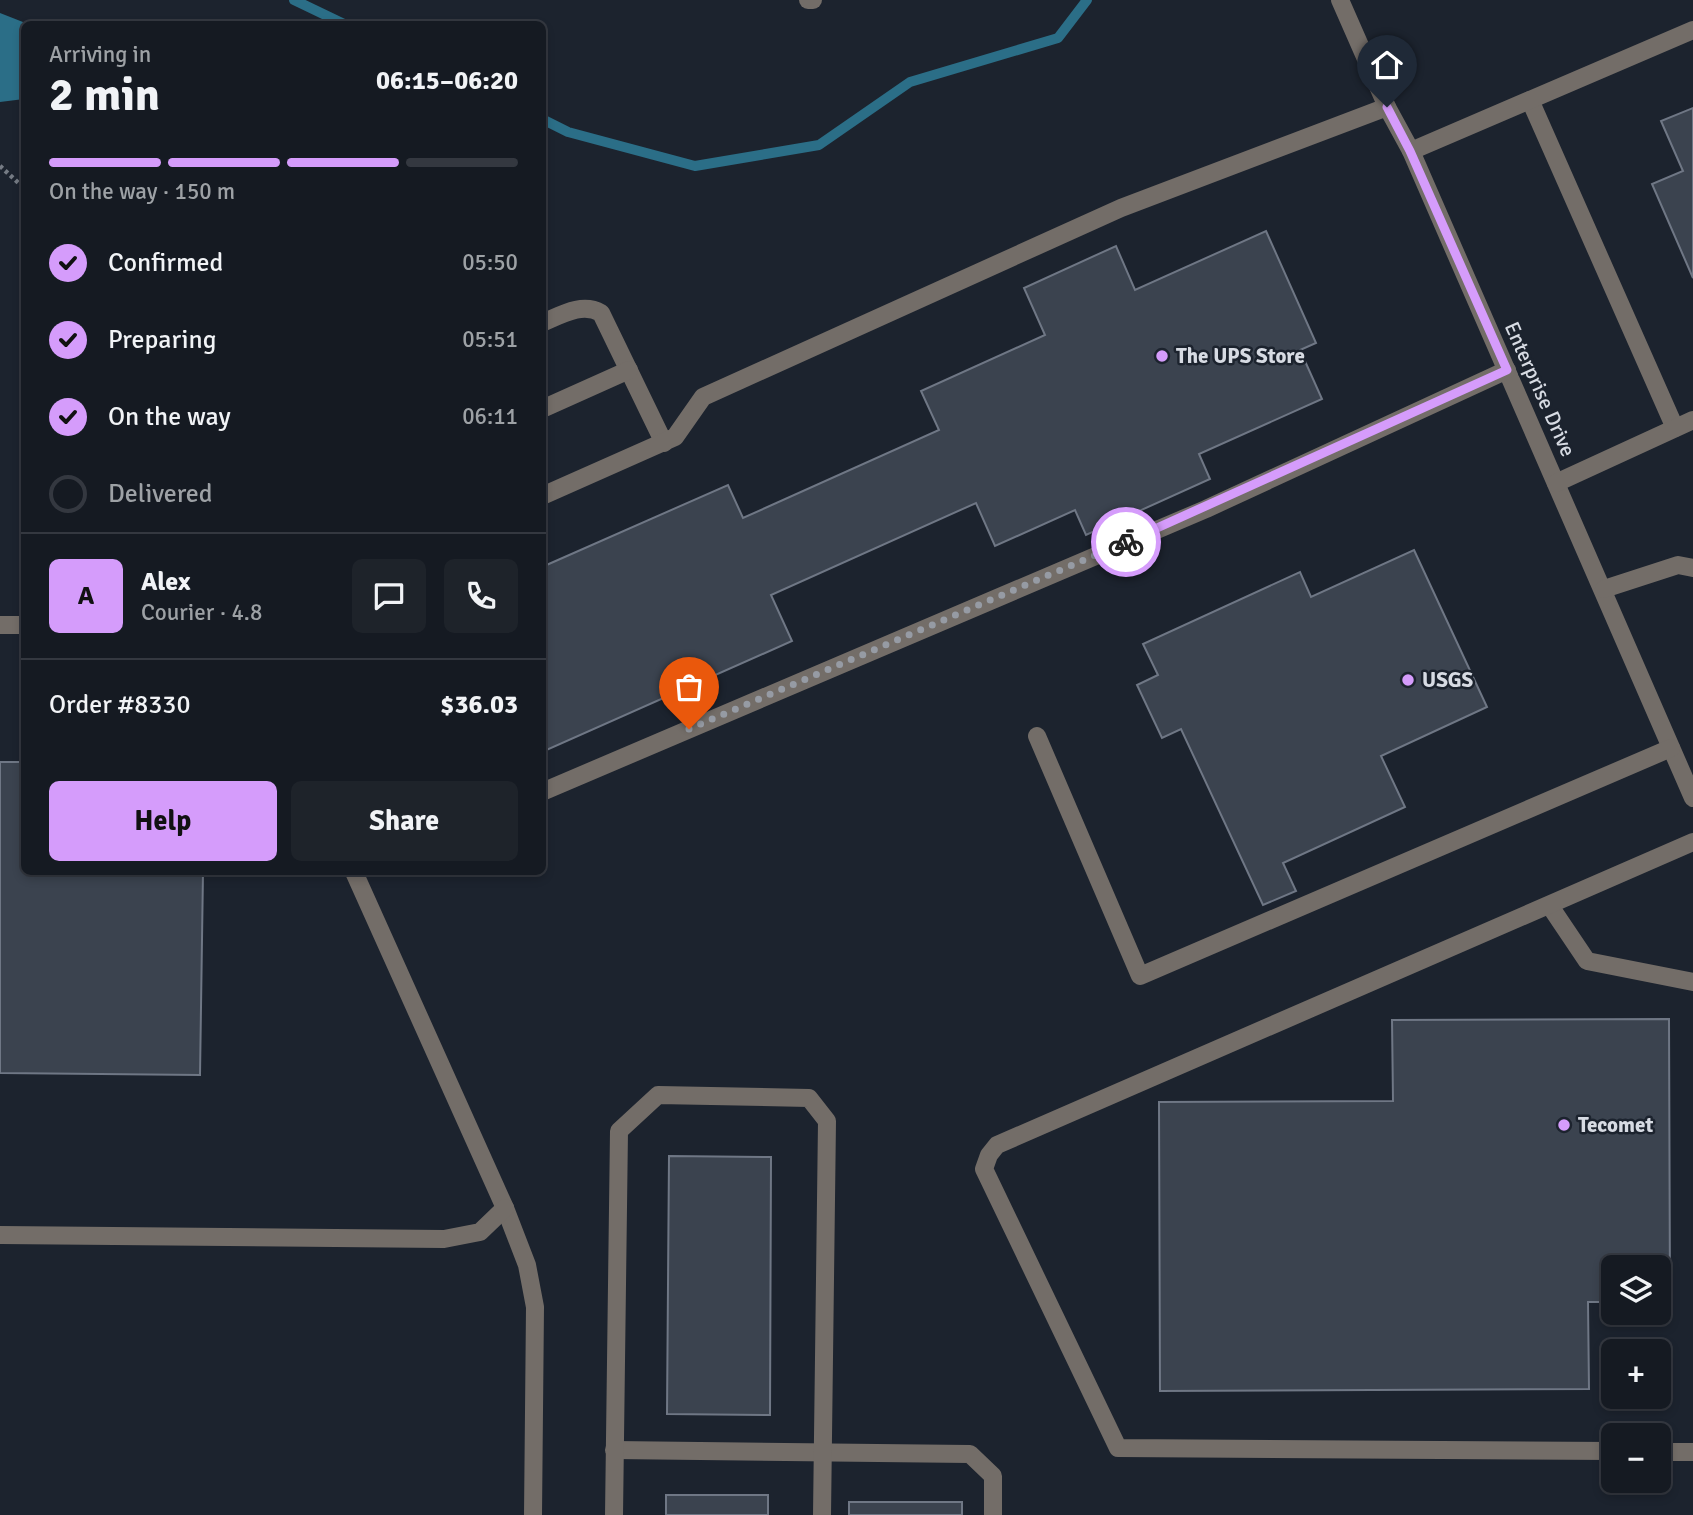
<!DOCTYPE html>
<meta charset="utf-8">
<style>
:root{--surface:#151a22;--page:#1e232a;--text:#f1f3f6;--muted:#9da1a5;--line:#343840;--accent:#d59cfb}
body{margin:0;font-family:Signika,sans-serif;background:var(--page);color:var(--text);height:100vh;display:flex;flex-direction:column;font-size:26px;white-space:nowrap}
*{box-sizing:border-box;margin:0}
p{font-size:23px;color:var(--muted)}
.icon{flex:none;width:38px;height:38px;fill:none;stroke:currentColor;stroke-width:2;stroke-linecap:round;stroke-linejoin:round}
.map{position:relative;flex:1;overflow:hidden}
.side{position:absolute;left:21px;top:21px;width:525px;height:854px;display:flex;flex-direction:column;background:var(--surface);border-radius:10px;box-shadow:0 4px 10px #0003,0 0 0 2px var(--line)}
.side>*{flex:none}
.controls{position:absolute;left:1601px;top:1255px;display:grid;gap:14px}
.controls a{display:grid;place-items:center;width:70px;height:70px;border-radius:10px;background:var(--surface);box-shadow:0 4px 10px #0003,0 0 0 2px var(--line);font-size:35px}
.pin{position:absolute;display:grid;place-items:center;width:60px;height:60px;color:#fff;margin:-72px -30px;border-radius:50% 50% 50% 0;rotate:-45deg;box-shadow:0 0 7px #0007}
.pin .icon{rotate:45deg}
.courier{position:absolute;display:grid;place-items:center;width:70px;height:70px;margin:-35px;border:5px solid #d59cfb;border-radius:50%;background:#fff;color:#222;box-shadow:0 2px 9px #0007}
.head em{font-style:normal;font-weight:800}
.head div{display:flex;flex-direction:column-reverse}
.head{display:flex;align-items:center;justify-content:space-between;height:119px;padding:0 28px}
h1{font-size:46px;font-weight:800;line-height:52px}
.bar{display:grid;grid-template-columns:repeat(4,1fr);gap:10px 7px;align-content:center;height:84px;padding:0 28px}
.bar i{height:9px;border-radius:5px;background:var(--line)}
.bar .active{background:var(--accent)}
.bar p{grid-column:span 4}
.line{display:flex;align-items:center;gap:18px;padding:0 28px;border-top:2px solid var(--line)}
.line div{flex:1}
.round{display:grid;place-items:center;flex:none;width:74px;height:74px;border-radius:10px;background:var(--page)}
ol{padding:0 28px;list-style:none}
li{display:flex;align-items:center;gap:21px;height:77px}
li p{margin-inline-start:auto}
li .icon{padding:7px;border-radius:50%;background:var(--accent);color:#111;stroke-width:4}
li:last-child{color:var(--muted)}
li i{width:38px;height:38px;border:4px solid var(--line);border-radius:50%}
.button{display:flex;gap:14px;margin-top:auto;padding:14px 28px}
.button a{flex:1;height:80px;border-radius:10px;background:var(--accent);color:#111;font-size:28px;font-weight:800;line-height:80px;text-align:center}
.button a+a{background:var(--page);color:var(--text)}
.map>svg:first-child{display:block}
</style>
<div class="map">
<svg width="1693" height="1515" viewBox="0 0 1693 1515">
<rect width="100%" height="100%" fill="#1c232e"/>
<polygon fill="#2b6e87" points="0,13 28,24 24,24 24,99 0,102"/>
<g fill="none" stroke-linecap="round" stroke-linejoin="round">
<g stroke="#2b6e87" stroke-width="10">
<polyline points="294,0 344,24"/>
<polyline points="542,119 568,132 695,166 819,145 910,82 1058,38 1087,0"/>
</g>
</g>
<g fill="#3b434f" stroke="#6f7785" stroke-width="2">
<polygon points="1693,108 1693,278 1652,184 1683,171 1661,121"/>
<polygon points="1266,231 1316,343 1300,350 1322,399 1199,454 1210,479 1086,535 1075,510 995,546 976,503 771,595 792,641 542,752 542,567 728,485 743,518 939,430 921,391 1045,335 1024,288 1116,246 1135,290"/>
<polygon points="1414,550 1487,707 1381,756 1405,807 1283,863 1296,891 1263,905 1181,729 1162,738 1137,685 1158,675 1143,644 1300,572 1311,597"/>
<polygon points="0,762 24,762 24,872 203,872 200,1075 0,1073"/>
<polygon points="1669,1019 1670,1301 1659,1301 1659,1267 1614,1267 1614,1302 1588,1302 1589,1389 1160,1391 1159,1102 1393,1101 1392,1020"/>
<polygon points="669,1156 771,1157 770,1415 667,1414"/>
<rect x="666" y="1495" width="102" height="20"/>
<rect x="849" y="1502" width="113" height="13"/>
</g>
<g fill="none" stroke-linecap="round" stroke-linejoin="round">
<polyline stroke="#757b84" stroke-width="4.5" stroke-dasharray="3.5 3.5" stroke-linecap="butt" points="0,166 24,188"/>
<g stroke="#736d68" stroke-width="18">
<polyline points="808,0 813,0"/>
<polyline points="1340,0 1387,107 1411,151 1693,798"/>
<polyline points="1530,100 1675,428"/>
<polyline points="1411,151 1693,30"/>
<path d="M542,323C561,315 582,302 601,313L664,443"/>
<polyline points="542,409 629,370"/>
<polyline points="1556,483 1693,420"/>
<polyline points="542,496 675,437 703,397 1121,208 1387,107"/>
<polyline points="1604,589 1678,565 1693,568"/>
<polyline points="0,625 24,625"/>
<polyline points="1037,736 1140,976 1671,748"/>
<polyline points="542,792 1206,509 1507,370"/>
<polyline points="354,872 505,1208 527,1265 535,1307 533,1515"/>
<polyline points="1550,906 1587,961 1693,982"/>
<polyline points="0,1235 444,1239 480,1232 505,1208"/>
<polyline points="614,1450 970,1454 993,1476 993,1515"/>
<polyline points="1614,1451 1118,1448 984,1169 989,1155 997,1145 1693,842"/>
<polyline points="1659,1452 1693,1452"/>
<polyline points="614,1515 619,1131 658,1095 809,1098 827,1121 822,1515"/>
</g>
</g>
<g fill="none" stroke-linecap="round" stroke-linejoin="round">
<polyline stroke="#969ba4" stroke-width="7" stroke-dasharray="0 12.6" points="689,729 1126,542"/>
<polyline stroke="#d59cfb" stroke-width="9" points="1126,542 1507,370 1410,151 1387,107"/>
</g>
<g fill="#d59cfb" stroke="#1c232e" stroke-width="2.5">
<circle cx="1162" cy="356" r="7"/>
<circle cx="1408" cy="680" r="7"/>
<circle cx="1564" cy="1125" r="7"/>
</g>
<g text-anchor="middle" stroke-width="5" stroke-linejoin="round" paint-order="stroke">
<g font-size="21" font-weight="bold" fill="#d7dbe3" stroke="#1c232e" text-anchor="start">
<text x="1176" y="363">The UPS Store</text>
<text x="1422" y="687">USGS</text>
<text x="1578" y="1132">Tecomet</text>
</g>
<g font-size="21" fill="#d7dbe3" stroke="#1c232e">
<text transform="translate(1540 389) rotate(66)" y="7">Enterprise Drive</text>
</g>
</g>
</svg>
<div class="controls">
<a><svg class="icon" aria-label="layers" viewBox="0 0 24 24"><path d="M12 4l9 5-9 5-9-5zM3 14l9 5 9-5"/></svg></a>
<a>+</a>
<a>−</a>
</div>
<div class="pin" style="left:689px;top:729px;background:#ea580c"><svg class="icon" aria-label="bag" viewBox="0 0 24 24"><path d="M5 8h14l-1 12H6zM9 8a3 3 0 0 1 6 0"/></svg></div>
<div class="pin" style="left:1387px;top:107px;background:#1f2937"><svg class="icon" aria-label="home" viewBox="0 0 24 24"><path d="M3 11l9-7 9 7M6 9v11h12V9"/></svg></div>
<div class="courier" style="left:1126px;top:542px"><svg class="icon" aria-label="bike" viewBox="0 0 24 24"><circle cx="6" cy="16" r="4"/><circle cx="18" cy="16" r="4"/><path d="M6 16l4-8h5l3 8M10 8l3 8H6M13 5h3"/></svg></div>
<section class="side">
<div class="head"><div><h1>2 min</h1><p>Arriving in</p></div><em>06:15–06:20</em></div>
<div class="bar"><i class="active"></i><i class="active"></i><i class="active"></i><i></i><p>On the way · 150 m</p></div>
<ol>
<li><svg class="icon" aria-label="check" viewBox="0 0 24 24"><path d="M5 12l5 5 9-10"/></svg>Confirmed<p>05:50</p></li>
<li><svg class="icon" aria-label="check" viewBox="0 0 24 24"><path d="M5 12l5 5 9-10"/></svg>Preparing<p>05:51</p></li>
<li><svg class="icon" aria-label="check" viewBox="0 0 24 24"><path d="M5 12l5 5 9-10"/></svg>On the way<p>06:11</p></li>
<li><i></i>Delivered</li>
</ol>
<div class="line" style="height:126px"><b class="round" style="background:var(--accent);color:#111">A</b><div><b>Alex</b><p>Courier · 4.8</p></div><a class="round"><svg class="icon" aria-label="chat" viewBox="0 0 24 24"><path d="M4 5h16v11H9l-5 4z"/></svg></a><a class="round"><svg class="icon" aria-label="phone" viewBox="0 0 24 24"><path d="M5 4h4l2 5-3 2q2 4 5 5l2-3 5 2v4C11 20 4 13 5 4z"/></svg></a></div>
<div class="line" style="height:91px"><div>Order #8330</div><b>$36.03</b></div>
<div class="button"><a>Help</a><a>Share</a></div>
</section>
</div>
